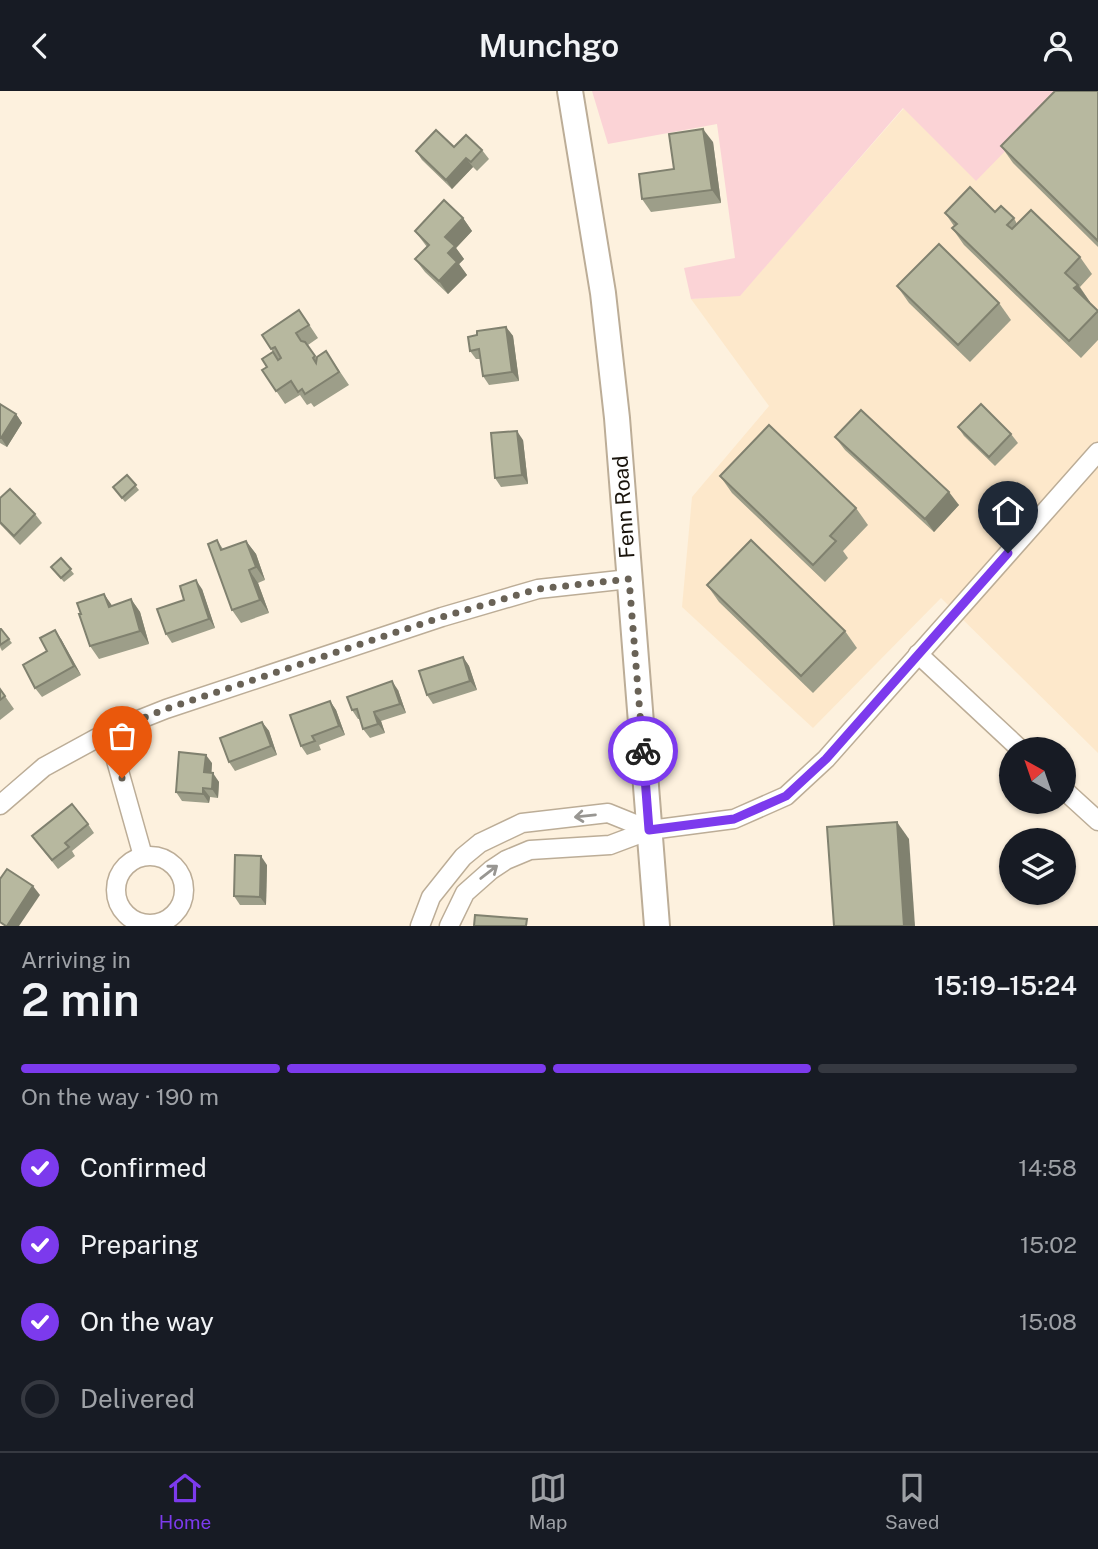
<!DOCTYPE html>
<meta charset="utf-8">
<style>
:root{--surface:#171b24;--page:#20242c;--text:#f1f3f6;--muted:#9ea1a6;--line:#363941;--accent:#7c3aed}
body{margin:0;font-family:"Public Sans",sans-serif;background:var(--page);color:var(--text);height:100vh;display:flex;flex-direction:column;font-size:26px;white-space:nowrap}
*{box-sizing:border-box;margin:0}
p{font-size:23px;color:var(--muted)}
.icon{flex:none;width:38px;height:38px;fill:none;stroke:currentColor;stroke-width:2;stroke-linecap:round;stroke-linejoin:round}
.map{position:relative;height:835px;overflow:hidden}
.side{display:flex;flex-direction:column;background:var(--surface);flex:1}
.side>*{flex:none}
.needle{width:46px;rotate:320deg}
.tools{position:absolute;left:999px;top:646px;display:grid;gap:14px}
.tools a{display:grid;place-items:center;width:77px;height:77px;border-radius:50%;background:var(--surface);box-shadow:0 2px 5px #0004;font-size:35px}
.pin{position:absolute;display:grid;place-items:center;width:60px;height:60px;color:#fff;margin:-72px -30px;border-radius:50% 50% 50% 0;rotate:-45deg;box-shadow:0 0 7px #0007}
.pin .icon{rotate:45deg}
.courier{position:absolute;display:grid;place-items:center;width:70px;height:70px;margin:-35px;border:5px solid #7c3aed;border-radius:50%;background:#fff;color:#222;box-shadow:0 2px 9px #0007}
.overview em{font-style:normal;font-weight:600}
.overview div{display:flex;flex-direction:column-reverse}
.overview{display:flex;align-items:center;justify-content:space-between;height:119px;padding:0 21px}
h1{font-size:46px;font-weight:600;line-height:52px}
.bar{display:grid;grid-template-columns:repeat(4,1fr);gap:10px 7px;align-content:center;height:84px;padding:0 21px}
.bar i{height:9px;border-radius:5px;background:var(--line)}
.bar .selected{background:var(--accent)}
.bar p{grid-column:span 4}
ol{padding:0 21px;list-style:none}
li{display:flex;align-items:center;gap:21px;height:77px}
li p{margin-inline-start:auto}
li .icon{padding:7px;border-radius:50%;background:var(--accent);color:#fff;stroke-width:4}
li:last-child{color:var(--muted)}
li i{width:38px;height:38px;border:4px solid var(--line);border-radius:50%}
header{display:flex;justify-content:space-between;align-items:center;height:91px;padding:0 21px;background:var(--surface);font-size:32px;font-weight:600}
.tab-bar{display:flex;justify-content:space-around;align-items:center;height:98px;border-top:2px solid var(--line);background:var(--surface);font-size:19px;color:var(--muted)}
.tab-bar a{display:grid;justify-items:center;gap:4px}
.tab-bar .selected{color:var(--accent)}
.map>svg:first-child{display:block}
</style>
<header><svg class="icon" aria-label="back" viewBox="0 0 24 24"><path d="M15 5l-7 7 7 7"/></svg>Munchgo<svg class="icon" aria-label="person" viewBox="0 0 24 24"><circle cx="12" cy="8" r="4"/><path d="M4 21q1-7 8-7t8 7"/></svg></header>
<div class="map">
<svg width="1098" height="835" viewBox="0 0 1098 835">
<rect width="100%" height="100%" fill="#fdf1de"/>
<polygon fill="#fde8cb" points="1064,0 1098,0 1098,662 941,507 813,637 682,516 692,406 769,315 691,208 740,204 904,17"/>
<polygon fill="#fbd3d6" points="592,0 1064,0 976,90 903,17 740,205 691,208 684,177 735,167 717,33 608,53"/>
<g fill="none" stroke-linecap="round" stroke-linejoin="round">
<defs>
<g id="street">
<polyline points="918,563 1020,658"/>
<polyline points="108,641 143,765"/>
<polyline points="1064,699 1098,730"/>
<polyline points="0,714 44,676 108,641 166,618 442,526 538,498 629,488"/>
<circle cx="150" cy="799" r="34"/>
<polyline points="420,835 431,806 463,766 480,752 522,732 608,722 650,739"/>
<polyline points="449,835 465,802 491,779 506,769 530,759 610,754 650,739 734,728 786,705 826,668 1098,361"/>
</g>
<polyline id="secondary" points="570,0 603,202 617,327 657,835"/>
</defs>
<use href="#street" stroke="#bcad97" stroke-width="21"/>
<use href="#secondary" stroke="#bcad97" stroke-width="28"/>
<use href="#street" stroke="#fff" stroke-width="18"/>
<use href="#secondary" stroke="#fff" stroke-width="24"/>
</g>
<g fill="#9d9e89">
<polygon points="1098,0 1098,156 1013,72 1001,55"/>
<polygon points="713,51 721,112 651,121 642,108 674,78"/>
<polygon points="454,56 482,59 489,68 477,80 473,76 452,98 422,69 416,60"/>
<polygon points="995,121 1014,127 1017,133 1080,166 1092,183 1080,196 1090,211 1089,212 1098,221 1098,249 1081,267 964,154 952,137 954,135 945,122"/>
<polygon points="463,127 472,140 456,157 464,168 459,173 467,184 448,203 425,181 415,168 427,156 415,140"/>
<polygon points="897,195 999,212 1011,229 970,271 909,212"/>
<polygon points="308,232 318,247 308,254 317,268 326,260 349,294 314,316 311,312 307,314 300,304 285,313 262,279 278,269 262,244"/>
<polygon points="506,236 513,245 519,290 489,294 483,285 481,268 476,268 470,260 477,244"/>
<polygon points="0,313 16,323 22,332 7,356 0,352"/>
<polygon points="958,336 1011,343 1018,352 995,375 964,345"/>
<polygon points="835,346 959,414 934,441 845,359"/>
<polygon points="523,349 528,393 501,396 495,387"/>
<polygon points="127,384 139,399 125,411 113,396"/>
<polygon points="720,385 856,417 868,434 843,460 848,467 825,491 732,402"/>
<polygon points="0,407 35,423 42,432 20,454 0,433"/>
<polygon points="217,449 223,458 246,450 256,463 265,489 258,492 269,522 241,532 232,519"/>
<polygon points="61,467 74,483 64,491 51,476"/>
<polygon points="707,494 845,540 857,557 813,602 719,511"/>
<polygon points="202,498 215,537 172,552 166,543 184,509"/>
<polygon points="104,503 112,515 131,508 140,521 149,553 99,568 90,555 81,523"/>
<polygon points="0,538 1,538 12,552 2,560 0,556"/>
<polygon points="61,548 81,584 42,606 35,597 47,560"/>
<polygon points="463,566 469,575 477,599 433,613 427,604"/>
<polygon points="0,598 14,618 0,629"/>
<polygon points="398,599 406,622 381,630 385,642 370,647 363,638 360,628 358,628 352,619"/>
<polygon points="330,610 336,619 345,644 319,654 321,659 307,664 301,655"/>
<polygon points="262,631 269,640 277,664 235,680 229,671"/>
<polygon points="212,672 211,682 219,691 218,707 210,706 209,712 182,710 176,701"/>
<polygon points="88,733 94,742 72,760 75,765 58,778 32,745"/>
<polygon points="267,774 266,814 240,814 234,805"/>
</g>
<g fill="#80816f">
<polygon points="703,38 713,51 721,112 712,99"/>
<polygon points="466,67 473,76 452,98 446,89"/>
<polygon points="463,127 472,140 456,157 464,168 459,173 467,184 448,203 439,190 448,162 445,146"/>
<polygon points="1078,194 1090,211 1086,214 1074,197"/>
<polygon points="506,236 513,245 519,290 512,281"/>
<polygon points="16,323 22,332 7,356 1,347"/>
<polygon points="517,340 523,349 528,393 522,384"/>
<polygon points="949,401 959,414 934,441 925,428"/>
<polygon points="246,450 256,463 265,489 256,476"/>
<polygon points="249,479 258,492 269,522 260,509"/>
<polygon points="196,489 202,498 215,537 209,528"/>
<polygon points="104,503 113,516 109,516"/>
<polygon points="131,508 140,521 149,553 140,540"/>
<polygon points="55,539 61,548 81,584 74,575"/>
<polygon points="463,566 469,575 477,599 470,590"/>
<polygon points="392,590 398,599 406,622 400,613"/>
<polygon points="330,610 336,619 345,644 339,635"/>
<polygon points="374,621 381,630 385,642 378,633"/>
<polygon points="262,631 269,640 277,664 271,655"/>
<polygon points="206,664 212,672 211,690 204,681"/>
<polygon points="213,682 219,691 218,707 212,698"/>
<polygon points="203,697 210,706 209,712 203,703"/>
<polygon points="897,731 909,748 915,835 904,835"/>
<polygon points="261,765 267,774 266,814 260,806"/>
<polygon points="33,795 40,804 19,835 7,835"/>
</g>
<g fill="#b7b89f" stroke="#80816f" stroke-width="2">
<polygon points="1055,0 1098,0 1098,150 1001,55"/>
<polygon points="703,38 712,99 642,108 639,83 674,78 669,43"/>
<polygon points="436,39 454,56 466,44 482,59 471,71 466,67 446,89 416,60"/>
<polygon points="970,96 995,121 1001,115 1014,127 1007,134 1012,138 1031,119 1080,166 1065,182 1078,194 1074,197 1098,220 1069,250 952,137 957,133 945,122"/>
<polygon points="444,109 463,127 445,146 455,155 448,162 457,171 439,190 415,168 429,154 415,140"/>
<polygon points="939,153 999,212 958,254 897,195"/>
<polygon points="299,219 309,234 296,242 301,250 305,251 315,265 313,267 316,272 317,266 326,260 339,281 305,303 302,298 298,301 291,290 276,300 262,279 267,276 262,268 273,261 278,269 281,267 275,256 271,258 262,244"/>
<polygon points="506,236 512,281 483,285 479,258 470,260 468,246 477,244 477,240"/>
<polygon points="0,313 16,323 1,347 0,347"/>
<polygon points="981,313 1011,343 989,366 958,336"/>
<polygon points="861,319 949,401 925,428 835,346"/>
<polygon points="769,334 856,417 830,445 836,450 813,474 720,385"/>
<polygon points="517,340 522,384 495,387 491,342"/>
<polygon points="127,384 136,394 122,407 113,396"/>
<polygon points="10,398 35,423 14,445 0,431 0,407"/>
<polygon points="217,449 221,459 246,450 256,476 249,479 260,509 232,519 208,453"/>
<polygon points="751,449 845,540 801,585 707,494"/>
<polygon points="61,467 71,478 61,487 51,476"/>
<polygon points="196,489 209,528 166,543 157,518 184,509 180,495"/>
<polygon points="104,503 109,516 131,508 140,540 90,555 79,523 81,523 77,512"/>
<polygon points="0,538 1,538 9,548 0,554"/>
<polygon points="55,539 74,575 35,597 23,574 47,560 40,547"/>
<polygon points="463,566 470,590 427,604 419,580"/>
<polygon points="392,590 400,613 374,621 378,633 363,638 357,618 352,619 347,606"/>
<polygon points="0,598 5,605 0,609"/>
<polygon points="330,610 339,635 312,645 315,650 301,655 290,624"/>
<polygon points="262,631 271,655 229,671 220,647"/>
<polygon points="179,661 206,664 204,681 213,682 212,698 203,697 203,703 176,701"/>
<polygon points="72,713 88,733 65,752 69,756 52,769 32,745"/>
<polygon points="897,731 904,835 834,835 827,736"/>
<polygon points="235,764 261,765 260,806 234,805"/>
<polygon points="7,778 33,795 7,835 6,835 0,831 0,788"/>
<polygon points="475,824 527,828 526,835 474,835"/>
</g>
<defs><path id="oneway-shaft" d="M-6 0H5M1.5-3L5.5 0L1.5 3" fill="none" stroke-width="1.6" stroke-linecap="round" stroke-linejoin="round" transform="scale(1.75)"/></defs>
<g stroke="#989692">
<use href="#oneway-shaft" transform="translate(585 725) rotate(174)"/>
<use href="#oneway-shaft" transform="translate(489 781) rotate(-38)"/>
</g>
<g fill="none" stroke-linecap="round" stroke-linejoin="round">
<polyline stroke="#696256" stroke-width="7" stroke-dasharray="0 12.6" points="122,687 108,641 166,618 442,526 538,498 629,488 643,660"/>
<polyline stroke="#7c3aed" stroke-width="9" points="643,660 649,739 734,728 786,705 826,668 1008,462"/>
</g>
<g text-anchor="middle" stroke-width="5" stroke-linejoin="round" paint-order="stroke">
<g font-size="21" fill="#1a150d" stroke="#fff">
<text transform="translate(624 416) rotate(-94)" y="7">Fenn Road</text>
</g>
</g>
</svg>
<div class="tools">
<a><svg class="needle" viewBox="-14 -14 28 28"><path d="M0-13l5 13h-10z" fill="#e53935"/><path d="M0 13l5-13h-10z" fill="#9ea1a6"/></svg></a>
<a><svg class="icon" aria-label="layers" viewBox="0 0 24 24"><path d="M12 4l9 5-9 5-9-5zM3 14l9 5 9-5"/></svg></a>
</div>
<div class="pin" style="left:122px;top:687px;background:#ea580c"><svg class="icon" aria-label="bag" viewBox="0 0 24 24"><path d="M5 8h14l-1 12H6zM9 8a3 3 0 0 1 6 0"/></svg></div>
<div class="pin" style="left:1008px;top:462px;background:#1f2937"><svg class="icon" aria-label="home" viewBox="0 0 24 24"><path d="M3 11l9-7 9 7M6 9v11h12V9"/></svg></div>
<div class="courier" style="left:643px;top:660px"><svg class="icon" aria-label="bike" viewBox="0 0 24 24"><circle cx="6" cy="16" r="4"/><circle cx="18" cy="16" r="4"/><path d="M6 16l4-8h5l3 8M10 8l3 8H6M13 5h3"/></svg></div>
</div>
<section class="side">
<div class="overview"><div><h1>2 min</h1><p>Arriving in</p></div><em>15:19–15:24</em></div>
<div class="bar"><i class="selected"></i><i class="selected"></i><i class="selected"></i><i></i><p>On the way · 190 m</p></div>
<ol>
<li><svg class="icon" aria-label="check" viewBox="0 0 24 24"><path d="M5 12l5 5 9-10"/></svg>Confirmed<p>14:58</p></li>
<li><svg class="icon" aria-label="check" viewBox="0 0 24 24"><path d="M5 12l5 5 9-10"/></svg>Preparing<p>15:02</p></li>
<li><svg class="icon" aria-label="check" viewBox="0 0 24 24"><path d="M5 12l5 5 9-10"/></svg>On the way<p>15:08</p></li>
<li><i></i>Delivered</li>
</ol>
</section>
<nav class="tab-bar">
<a class="selected"><svg class="icon" aria-label="home" viewBox="0 0 24 24"><path d="M3 11l9-7 9 7M6 9v11h12V9"/></svg>Home</a>
<a><svg class="icon" aria-label="map" viewBox="0 0 24 24"><path d="M3 6l6-2 6 2 6-2v14l-6 2-6-2-6 2zM9 4v14M15 6v14"/></svg>Map</a>
<a><svg class="icon" aria-label="saved" viewBox="0 0 24 24"><path d="M7 4h10v16l-5-4-5 4z"/></svg>Saved</a>
</nav>
